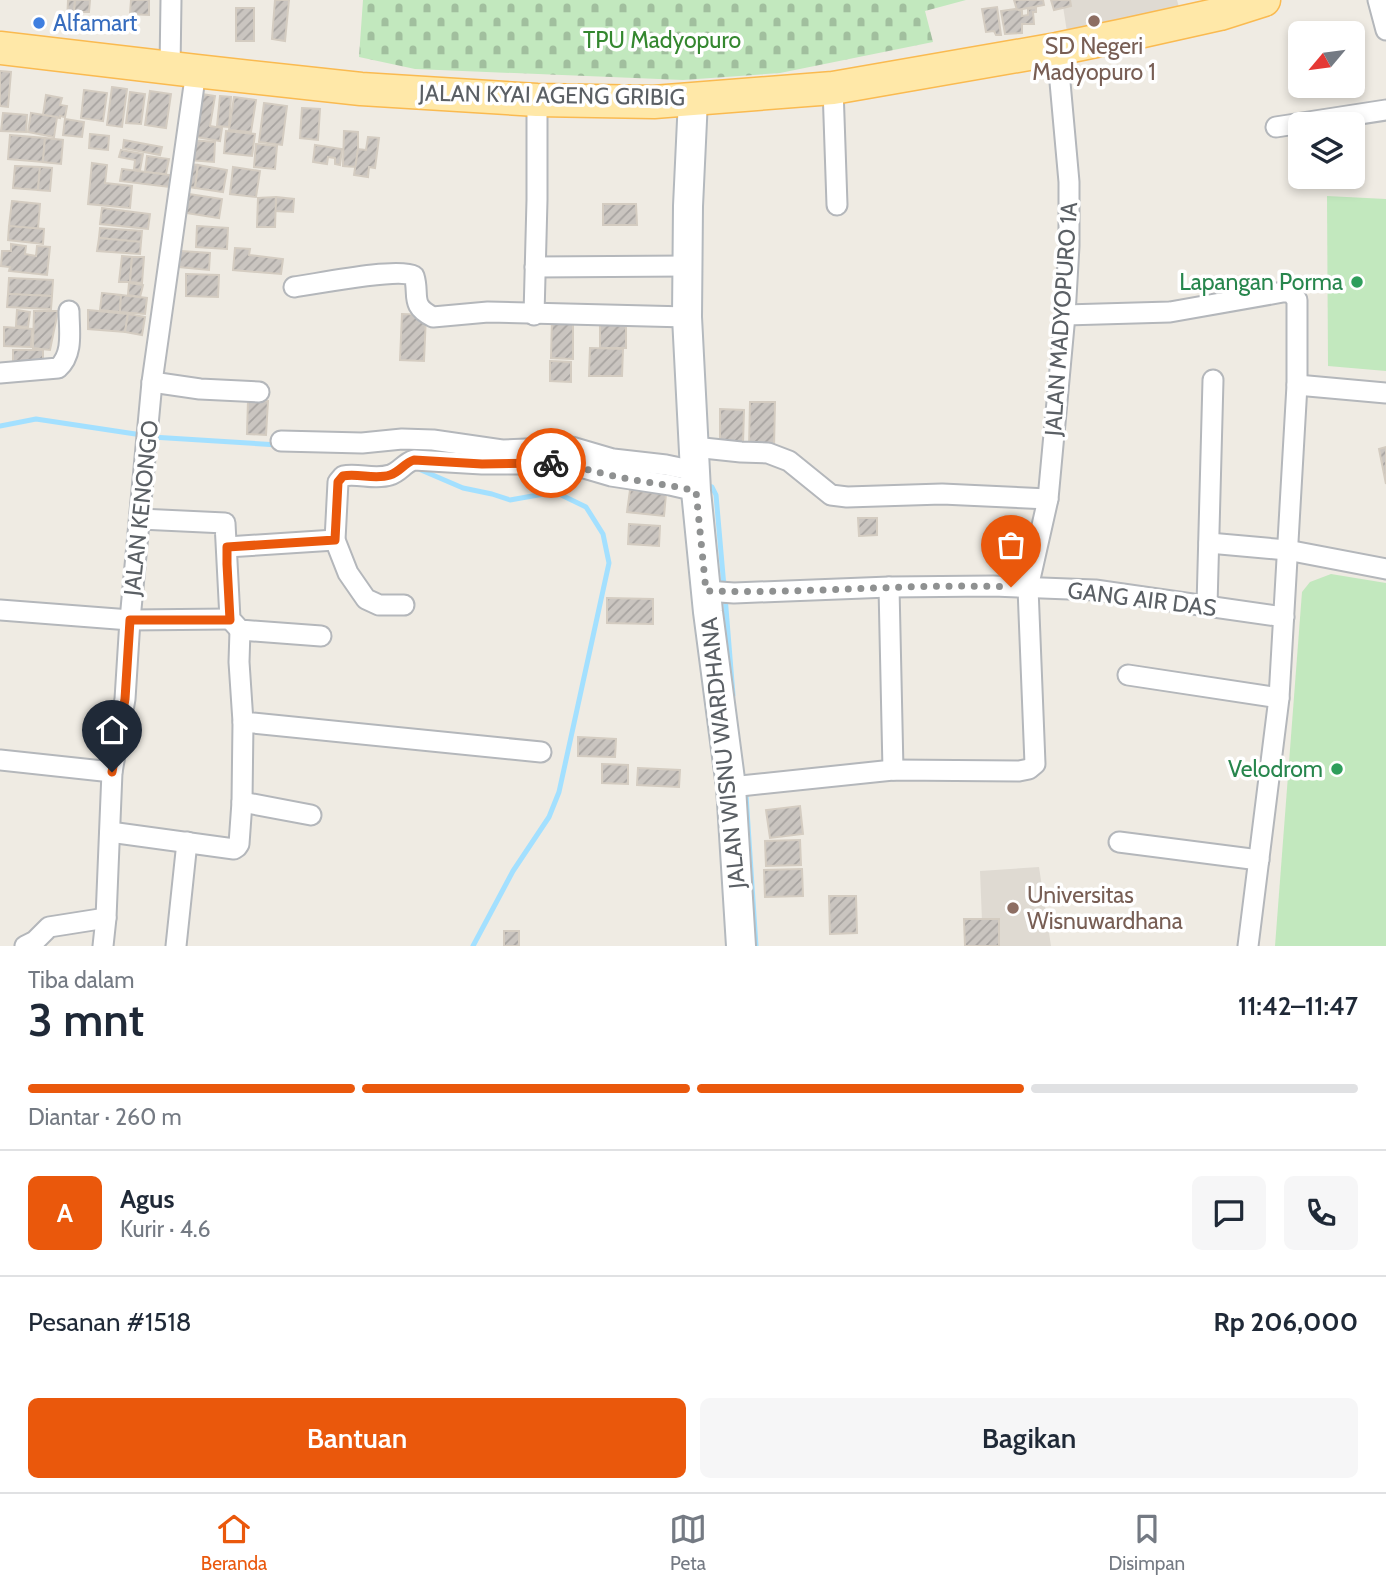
<!DOCTYPE html>
<html lang="id">
<meta charset="utf-8">
<style>
:root{--surface:#fff;--page:#f6f6f7;--text:#1f2937;--muted:#747a83;--line:#e0e1e3;--accent:#ea580c}
body{margin:0;font-family:Cabin,sans-serif;background:var(--page);color:var(--text);height:100vh;display:flex;flex-direction:column;font-size:26px;white-space:nowrap}
*{box-sizing:border-box;margin:0}
p{font-size:23px;color:var(--muted)}
.icon{flex:none;width:38px;height:38px;fill:none;stroke:currentColor;stroke-width:2;stroke-linecap:round;stroke-linejoin:round}
.map{position:relative;height:946px;overflow:hidden}
.panel{display:flex;flex-direction:column;background:var(--surface);flex:1}
.panel>*{flex:none}
.needle{width:46px;rotate:241deg}
.buttons{position:absolute;left:1288px;top:21px;display:grid;gap:14px}
.buttons a{display:grid;place-items:center;width:77px;height:77px;border-radius:10px;background:var(--surface);box-shadow:0 4px 10px #0003;font-size:35px}
.pin{position:absolute;display:grid;place-items:center;width:60px;height:60px;color:#fff;margin:-72px -30px;border-radius:50% 50% 50% 0;rotate:-45deg;box-shadow:0 0 7px #0007}
.pin .icon{rotate:45deg}
.courier{position:absolute;display:grid;place-items:center;width:70px;height:70px;margin:-35px;border:5px solid #ea580c;border-radius:50%;background:#fff;color:#222;box-shadow:0 2px 9px #0007}
.summary em{font-style:normal;font-weight:600}
.summary div{display:flex;flex-direction:column-reverse}
.summary{display:flex;align-items:center;justify-content:space-between;height:119px;padding:0 28px}
h1{font-size:46px;font-weight:600;line-height:52px}
.bar{display:grid;grid-template-columns:repeat(4,1fr);gap:10px 7px;align-content:center;height:84px;padding:0 28px}
.bar i{height:9px;border-radius:5px;background:var(--line)}
.bar .active{background:var(--accent)}
.bar p{grid-column:span 4}
.line{display:flex;align-items:center;gap:18px;padding:0 28px;border-top:2px solid var(--line)}
.line div{flex:1}
.round{display:grid;place-items:center;flex:none;width:74px;height:74px;border-radius:10px;background:var(--page)}
.primary-button{display:flex;gap:14px;margin-top:auto;padding:14px 28px}
.primary-button a{flex:1;height:80px;border-radius:10px;background:var(--accent);color:#fff;font-size:28px;font-weight:600;line-height:80px;text-align:center}
.primary-button a+a{background:var(--page);color:var(--text)}
.dock{display:flex;justify-content:space-around;align-items:center;height:98px;border-top:2px solid var(--line);background:var(--surface);font-size:19px;color:var(--muted)}
.dock a{display:grid;justify-items:center;gap:4px}
.dock .active{color:var(--accent)}
.map>svg:first-child{display:block}
</style>
<div class="map">
<svg width="1386" height="946" viewBox="0 0 1386 946">
<defs>
<pattern id="cemetery-stones" width="16" height="16" patternUnits="userSpaceOnUse" patternTransform="scale(1.75)"><rect width="16" height="16" fill="#c2e8be"/><path d="M2 7V4a2 2 0 0 1 4 0v3zM10 15v-3a2 2 0 0 1 4 0v3z" fill="#a1bf9e"/></pattern>
<pattern id="building-hatch" width="6" height="6" patternUnits="userSpaceOnUse" patternTransform="scale(1.75)"><rect width="6" height="6" fill="#cac5c0"/><path d="M-1 1l2-2M0 6l6-6M5 7l2-2" fill="none" stroke="#a7a3a0"/></pattern>
</defs>
<rect width="100%" height="100%" fill="#efebe3"/>
<g fill="#dfdad2">
<polygon points="1062,0 1177,0 1180,11 1067,32"/>
<polygon points="1039,867 1051,946 983,946 980,871"/>
</g>
<polygon fill="url(#cemetery-stones)" points="363,0 966,0 925,11 933,42 780,73 683,80 415,69 359,57"/>
<g fill="#c2e8be">
<polygon points="1327,196 1386,199 1386,371 1328,366"/>
<polygon points="1331,574 1386,583 1386,946 1275,946 1302,592 1310,582"/>
</g>
<g fill="none" stroke-linecap="round" stroke-linejoin="round">
<g stroke="#a3e0ff" stroke-width="5">
<polyline points="0,426 36,419 142,435"/>
<polyline points="152,437 278,445"/>
<polyline points="418,448 418,464 421,470 463,488 492,494 510,500 555,492 586,507 603,534 609,563 559,792 549,817 513,871 473,946"/>
<polyline points="704,485 712,487 716,495 724,587"/>
<polyline points="725,596 733,695"/>
<polyline points="746,795 756,946"/>
</g>
</g>
<g fill="url(#building-hatch)" stroke="#d4ccc1" stroke-width="2">
<polygon points="68,0 75,0 73,25 67,25"/>
<polygon points="75,0 90,0 89,12 82,12 81,26 73,25"/>
<polygon points="131,0 149,0 149,15 130,14"/>
<polygon points="275,0 289,0 285,41 272,39"/>
<polygon points="1014,0 1043,0 1044,5 1017,10"/>
<polygon points="1051,0 1070,0 1071,6 1054,10"/>
<polygon points="997,7 1001,35 996,35 994,31 986,32 982,9"/>
<rect x="236" y="8" width="18" height="33"/>
<polygon points="1036,8 1036,12 1033,12 1034,24 1022,24 1022,33 1005,34 1001,11 1015,9 1022,11 1022,16 1028,15 1028,9"/>
<polygon points="1353,45 1359,57 1364,86 1335,90 1334,86 1353,86"/>
<polygon points="0,71 11,72 8,107 0,106"/>
<polygon points="112,87 127,89 122,127 107,125"/>
<polygon points="84,90 107,93 103,121 81,118"/>
<polygon points="150,91 171,94 166,128 145,125"/>
<polygon points="130,92 145,94 141,124 126,123"/>
<polygon points="196,93 215,96 210,126 222,128 220,141 190,136"/>
<polygon points="46,95 62,98 60,105 67,106 65,117 60,116 60,118 43,115"/>
<polygon points="220,96 231,97 229,127 217,126"/>
<polygon points="234,97 256,100 251,132 229,130"/>
<polygon points="264,103 287,106 282,145 259,142"/>
<polygon points="302,108 320,109 318,140 300,138"/>
<polygon points="3,113 27,115 26,132 1,131"/>
<polygon points="31,113 57,117 54,137 28,132"/>
<polygon points="65,119 84,122 82,137 63,135"/>
<polygon points="226,131 255,134 252,156 224,153"/>
<polygon points="344,131 358,132 358,149 356,167 343,166"/>
<polygon points="90,134 109,136 108,150 89,148"/>
<polygon points="10,135 45,138 43,162 8,159"/>
<polygon points="368,137 379,138 375,168 369,167 368,177 354,175 358,149 366,150"/>
<polygon points="45,138 63,140 61,164 43,162"/>
<polygon points="124,140 162,147 160,155 123,148"/>
<polygon points="190,140 215,142 214,162 189,160"/>
<polygon points="256,144 277,146 275,169 254,167"/>
<polygon points="315,145 342,149 340,165 335,164 335,158 328,157 327,164 313,162"/>
<polygon points="121,150 143,154 140,170 134,169 135,160 119,157"/>
<polygon points="147,156 169,159 166,174 145,172"/>
<polygon points="92,163 107,165 105,183 132,186 130,208 88,204"/>
<polygon points="188,164 198,165 195,188 184,186"/>
<polygon points="198,165 227,170 223,192 195,188"/>
<polygon points="15,166 40,167 38,190 13,188"/>
<polygon points="40,167 52,168 50,191 38,190"/>
<polygon points="233,167 260,171 256,197 230,194"/>
<polygon points="122,169 170,175 169,187 120,181"/>
<polygon points="189,194 222,199 219,218 186,213"/>
<polygon points="276,197 294,199 293,212 275,211"/>
<polygon points="276,197 275,227 257,227 258,198"/>
<polygon points="12,201 40,204 38,229 9,226"/>
<polygon points="603,204 636,204 637,225 603,225"/>
<polygon points="102,208 150,214 148,229 100,224"/>
<polygon points="9,226 44,229 43,244 8,240"/>
<polygon points="197,226 228,228 227,249 196,247"/>
<polygon points="100,228 142,231 141,242 99,238"/>
<polygon points="99,238 141,242 140,254 97,251"/>
<polygon points="11,244 26,246 25,254 36,256 37,246 50,247 47,275 9,271 10,267 1,266 2,251 11,251"/>
<polygon points="235,248 250,249 249,255 283,259 281,274 233,270"/>
<polygon points="181,251 210,253 209,270 179,267"/>
<polygon points="122,256 132,257 130,282 119,282"/>
<polygon points="132,257 144,257 142,283 130,282"/>
<polygon points="186,274 219,275 218,297 186,296"/>
<polygon points="9,278 53,280 52,296 8,294"/>
<polygon points="129,283 143,285 140,297 128,295"/>
<polygon points="102,293 121,295 120,312 100,310"/>
<polygon points="8,294 52,296 51,309 7,307"/>
<polygon points="121,295 147,298 145,314 120,312"/>
<polygon points="17,310 30,312 28,327 16,326"/>
<polygon points="88,310 128,314 125,332 88,329"/>
<polygon points="34,311 58,311 50,350 33,348"/>
<polygon points="128,314 145,317 142,335 125,332"/>
<polygon points="402,314 426,315 424,361 400,360"/>
<polygon points="600,317 626,318 626,348 600,348"/>
<polygon points="552,318 573,319 573,359 551,358"/>
<polygon points="4,327 32,329 31,347 4,346"/>
<polygon points="590,348 623,349 622,376 589,376"/>
<polygon points="13,350 43,350 43,363 13,362"/>
<polygon points="550,361 571,362 571,382 550,381"/>
<polygon points="248,400 268,401 266,435 247,434"/>
<polygon points="750,402 775,402 774,448 749,448"/>
<polygon points="720,409 744,410 743,444 720,443"/>
<polygon points="1386,447 1386,484 1379,449"/>
<polygon points="630,490 666,494 664,516 627,512"/>
<polygon points="858,518 877,518 877,535 859,536"/>
<polygon points="629,524 660,526 659,546 628,544"/>
<polygon points="607,598 653,599 653,624 607,623"/>
<polygon points="578,737 616,739 615,757 578,756"/>
<polygon points="602,764 628,765 628,784 602,783"/>
<polygon points="638,768 680,770 679,787 637,785"/>
<polygon points="800,806 803,834 770,838 766,810"/>
<polygon points="800,840 801,865 766,866 765,841"/>
<polygon points="802,869 803,896 765,897 764,870"/>
<polygon points="829,896 856,896 857,933 830,934"/>
<polygon points="964,919 999,919 999,946 965,946"/>
<rect x="504" y="931" width="15" height="15"/>
</g>
<g fill="none" stroke-linecap="round" stroke-linejoin="round">
<defs>
<g id="street">
<polyline points="1378,0 1386,30"/>
<polyline points="170,68 171,0"/>
<polyline points="833,88 837,205"/>
<polyline points="1276,127 1386,110"/>
<polyline points="535,267 687,266"/>
<path d="M294,287C317,284 398,267 414,276C420,295 409,305 433,317L488,312L687,317"/>
<polyline points="534,315 537,200 537,100"/>
<polyline points="1065,315 1170,312 1283,292 1291,292 1297,300 1297,385 1279,698 1248,946"/>
<path d="M0,373L58,368C74,354 69,330 69,311"/>
<polyline points="152,382 200,389 259,392"/>
<polyline points="1297,385 1386,393"/>
<polyline points="281,441 362,443 402,439 433,440 502,450 572,447 613,459 666,465 695,471"/>
<polyline points="694,447 741,452 768,453 789,461 831,495 847,497 942,494 1048,499"/>
<polyline points="140,519 225,523 230,619 240,630 321,636"/>
<polyline points="1209,543 1287,550 1386,569"/>
<polyline points="227,547 335,540"/>
<polyline points="889,587 893,770"/>
<polyline points="706,591 734,593 889,587 993,586 1095,590 1284,617"/>
<path d="M404,605H379L366,599L348,573L335,540L338,482L343,476C358,473 375,480 390,475C400,472 404,463 414,460L482,464H518L549,463L570,464L611,476L670,485L696,491"/>
<polyline points="1207,606 1213,380"/>
<polyline points="0,610 130,620 230,619"/>
<polyline points="240,630 239,662 243,722 541,752"/>
<polyline points="1128,675 1279,698"/>
<polyline points="0,760 112,772"/>
<polyline points="731,787 893,770 1019,771 1029,769 1035,764 1028,588 1048,499 1065,315 1069,246 1069,182 1057,49"/>
<polyline points="242,802 311,815"/>
<polyline points="110,832 234,849 237,847 239,844 242,802 243,722"/>
<polyline points="1119,842 1259,860"/>
<polyline points="25,946 35,941 49,927 106,918"/>
<polyline points="103,946 106,918 112,772 125,699 130,620 152,382 196,71"/>
<polyline points="176,946 187,842"/>
</g>
<polyline id="secondary" points="693,99 688,206 687,317 696,491 708,612 731,787 741,946"/>
<polyline id="primary" points="0,48 196,71 361,89 537,100 654,102 833,88 1057,49 1125,35 1220,14 1264,0"/>
</defs>
<use href="#street" stroke="#b4b7bb" stroke-width="23"/>
<use href="#secondary" stroke="#b4b9be" stroke-width="32"/>
<use href="#primary" stroke="#faba50" stroke-width="35"/>
<use href="#street" stroke="#fff" stroke-width="19"/>
<use href="#secondary" stroke="#fff" stroke-width="28"/>
<use href="#primary" stroke="#ffe8a8" stroke-width="32"/>
</g>
<g fill="none" stroke-linecap="round" stroke-linejoin="round">
<path stroke="#8f9191" stroke-width="7" stroke-dasharray="0 12.6" d="M551,463C572,464 590,471 610,475C638,482 667,484 696,491L706,591C807,594 909,583 1011,587"/>
<path stroke="#ea580c" stroke-width="9" d="M112,772L125,699L130,620H230L227,564V547L335,540L338,482L343,476C358,473 375,480 390,475C400,472 404,463 414,460L482,464L551,463"/>
</g>
<g fill="#8d6e63" stroke="#fff" stroke-width="2.5">
<circle cx="1094" cy="21" r="7"/>
<circle cx="1013" cy="908" r="7"/>
</g>
<circle fill="#3f7fe0" stroke="#fff" stroke-width="2.5" cx="39" cy="23" r="7"/>
<g fill="#2e9e5b" stroke="#fff" stroke-width="2.5">
<circle cx="1357" cy="282" r="7"/>
<circle cx="1337" cy="769" r="7"/>
</g>
<g text-anchor="middle" stroke-width="7" stroke-linejoin="round" paint-order="stroke">
<g font-size="23" fill="#366cbe" stroke="#fff" text-anchor="start">
<text x="53" y="31">Alfamart</text>
</g>
<g font-size="23" fill="#34872f" stroke="#fff">
<text x="662" y="48">TPU Madyopuro</text>
</g>
<g font-size="23" fill="#785e54" stroke="#fff">
<text x="1094" y="54">SD Negeri<tspan x="1094" dy="26">Madyopuro 1</tspan></text>
<text x="1027" y="903" text-anchor="start">Universitas<tspan x="1027" dy="26">Wisnuwardhana</tspan></text>
</g>
<g font-size="23" fill="#5b6065" stroke="#fff">
<text transform="translate(552 95) rotate(1)" y="8">JALAN KYAI AGENG GRIBIG</text>
<text transform="translate(1061 319) rotate(-86)" y="8">JALAN MADYOPURO 1A</text>
<text transform="translate(141 508) rotate(-84)" y="8">JALAN KENONGO</text>
<text transform="translate(1142 599) rotate(7)" y="8">GANG AIR DAS</text>
<text transform="translate(723 753) rotate(-96)" y="8">JALAN WISNU WARDHANA</text>
</g>
<g font-size="23" fill="#27864d" stroke="#fff" text-anchor="end">
<text x="1343" y="290">Lapangan Porma</text>
<text x="1323" y="777">Velodrom</text>
</g>
</g>
</svg>
<div class="buttons">
<a><svg class="needle" viewBox="-14 -14 28 28"><path d="M0-13l5 13h-10z" fill="#e53935"/><path d="M0 13l5-13h-10z" fill="#747a83"/></svg></a>
<a><svg class="icon" aria-label="layers" viewBox="0 0 24 24"><path d="M12 4l9 5-9 5-9-5zM3 14l9 5 9-5"/></svg></a>
</div>
<div class="pin" style="left:1011px;top:587px;background:#ea580c"><svg class="icon" aria-label="bag" viewBox="0 0 24 24"><path d="M5 8h14l-1 12H6zM9 8a3 3 0 0 1 6 0"/></svg></div>
<div class="pin" style="left:112px;top:772px;background:#1f2937"><svg class="icon" aria-label="home" viewBox="0 0 24 24"><path d="M3 11l9-7 9 7M6 9v11h12V9"/></svg></div>
<div class="courier" style="left:551px;top:463px"><svg class="icon" aria-label="bike" viewBox="0 0 24 24"><circle cx="6" cy="16" r="4"/><circle cx="18" cy="16" r="4"/><path d="M6 16l4-8h5l3 8M10 8l3 8H6M13 5h3"/></svg></div>
</div>
<section class="panel">
<div class="summary"><div><h1>3 mnt</h1><p>Tiba dalam</p></div><em>11:42–11:47</em></div>
<div class="bar"><i class="active"></i><i class="active"></i><i class="active"></i><i></i><p>Diantar · 260 m</p></div>
<div class="line" style="height:126px"><b class="round" style="background:var(--accent);color:#fff">A</b><div><b>Agus</b><p>Kurir · 4.6</p></div><a class="round"><svg class="icon" aria-label="chat" viewBox="0 0 24 24"><path d="M4 5h16v11H9l-5 4z"/></svg></a><a class="round"><svg class="icon" aria-label="phone" viewBox="0 0 24 24"><path d="M5 4h4l2 5-3 2q2 4 5 5l2-3 5 2v4C11 20 4 13 5 4z"/></svg></a></div>
<div class="line" style="height:91px"><div>Pesanan #1518</div><b>Rp 206,000</b></div>
<div class="primary-button"><a>Bantuan</a><a>Bagikan</a></div>
</section>
<nav class="dock">
<a class="active"><svg class="icon" aria-label="home" viewBox="0 0 24 24"><path d="M3 11l9-7 9 7M6 9v11h12V9"/></svg>Beranda</a>
<a><svg class="icon" aria-label="map" viewBox="0 0 24 24"><path d="M3 6l6-2 6 2 6-2v14l-6 2-6-2-6 2zM9 4v14M15 6v14"/></svg>Peta</a>
<a><svg class="icon" aria-label="saved" viewBox="0 0 24 24"><path d="M7 4h10v16l-5-4-5 4z"/></svg>Disimpan</a>
</nav>
